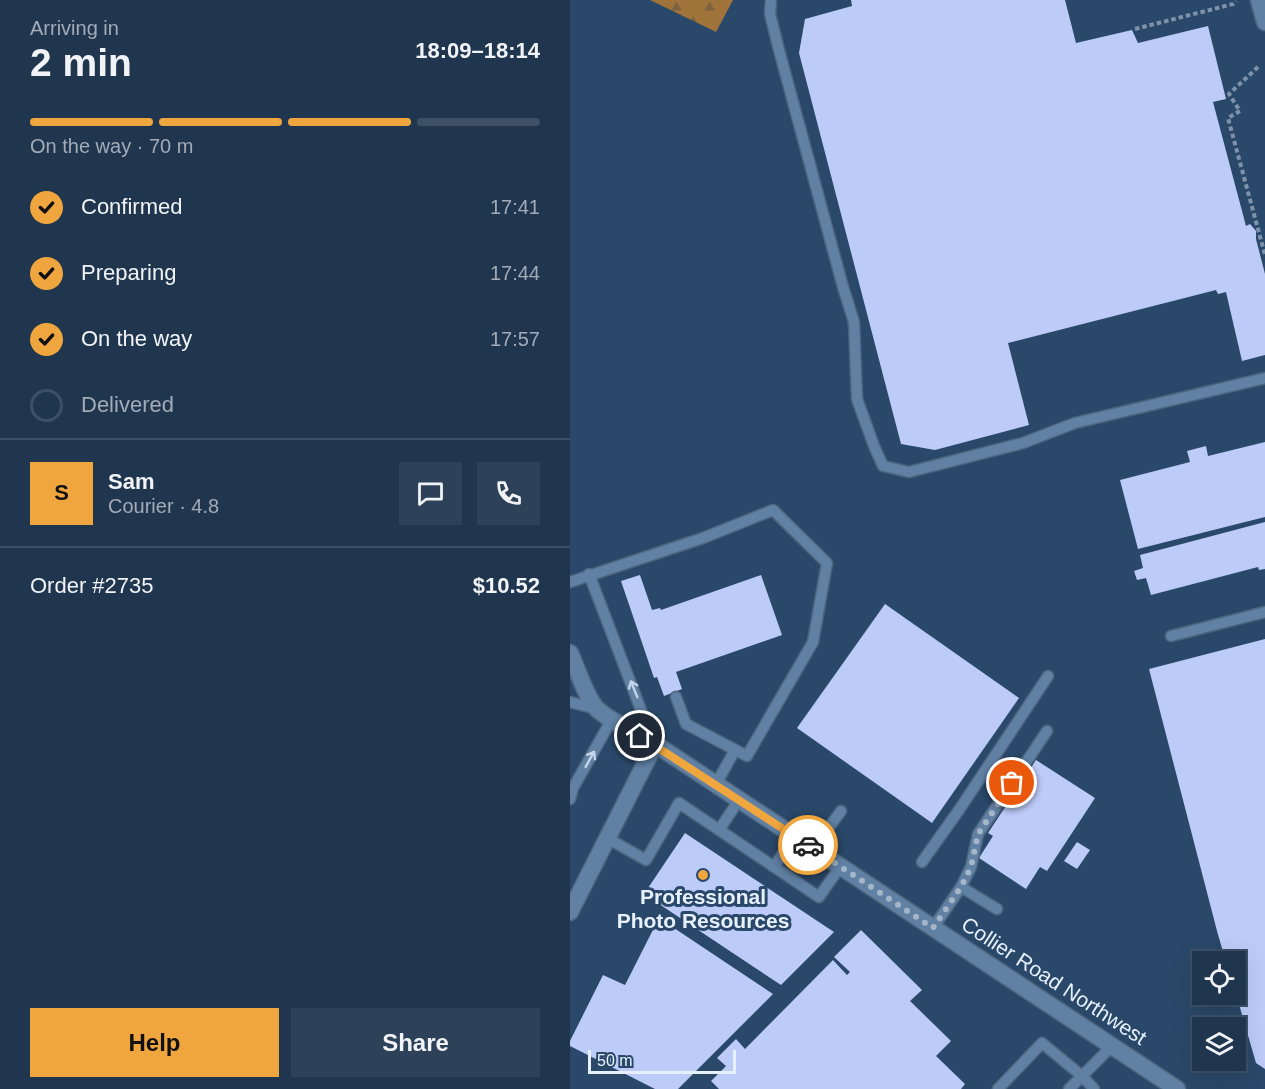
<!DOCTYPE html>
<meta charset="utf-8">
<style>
:root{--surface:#20364f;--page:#2d4159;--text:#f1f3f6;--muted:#a2abb7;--line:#3d5066;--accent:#f0a63e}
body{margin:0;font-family:Arial,sans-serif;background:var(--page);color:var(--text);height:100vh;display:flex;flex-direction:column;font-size:22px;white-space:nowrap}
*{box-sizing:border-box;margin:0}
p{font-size:20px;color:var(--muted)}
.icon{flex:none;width:33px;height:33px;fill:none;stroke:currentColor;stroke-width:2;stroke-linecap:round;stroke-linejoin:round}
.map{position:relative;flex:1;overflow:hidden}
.sheet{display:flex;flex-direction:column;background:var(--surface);width:570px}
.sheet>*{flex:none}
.tools{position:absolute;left:622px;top:951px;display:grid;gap:12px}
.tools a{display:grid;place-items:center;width:54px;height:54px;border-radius:0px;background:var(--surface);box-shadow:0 6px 24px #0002,0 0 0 2px var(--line);font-size:30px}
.scale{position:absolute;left:18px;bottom:15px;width:148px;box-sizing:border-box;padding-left:6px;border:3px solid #e7f1fd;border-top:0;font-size:16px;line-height:21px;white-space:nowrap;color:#e7f1fd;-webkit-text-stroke:4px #2a4869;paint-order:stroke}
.pin{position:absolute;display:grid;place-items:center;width:51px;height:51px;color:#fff;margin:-26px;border:3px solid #fff;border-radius:50%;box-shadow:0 2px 6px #0007}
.courier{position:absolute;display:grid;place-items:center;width:60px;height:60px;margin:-30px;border:4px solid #f0a63e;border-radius:50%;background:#fff;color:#222;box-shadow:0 2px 8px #0007}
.summary em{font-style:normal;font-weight:600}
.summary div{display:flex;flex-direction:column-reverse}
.summary{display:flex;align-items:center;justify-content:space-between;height:102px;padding:0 30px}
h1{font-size:39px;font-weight:600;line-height:45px}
.bar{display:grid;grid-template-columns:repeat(4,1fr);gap:9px 6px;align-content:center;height:72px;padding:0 30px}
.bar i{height:8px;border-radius:4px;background:var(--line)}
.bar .on{background:var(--accent)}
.bar p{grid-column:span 4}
.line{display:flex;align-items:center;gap:15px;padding:0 30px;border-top:2px solid var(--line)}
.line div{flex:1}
.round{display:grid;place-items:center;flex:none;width:63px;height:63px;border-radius:0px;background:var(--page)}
ol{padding:0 30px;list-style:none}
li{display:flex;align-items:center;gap:18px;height:66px}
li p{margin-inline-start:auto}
li .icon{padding:6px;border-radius:50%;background:var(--accent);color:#111;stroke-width:4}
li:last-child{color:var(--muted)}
li i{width:33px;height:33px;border:3px solid var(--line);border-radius:50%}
.button{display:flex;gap:12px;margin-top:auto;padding:12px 30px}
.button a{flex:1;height:69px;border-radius:0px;background:var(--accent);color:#111;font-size:24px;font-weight:600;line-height:69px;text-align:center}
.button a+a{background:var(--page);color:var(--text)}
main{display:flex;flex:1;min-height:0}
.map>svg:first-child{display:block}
</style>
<main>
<section class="sheet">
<div class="summary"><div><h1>2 min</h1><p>Arriving in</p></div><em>18:09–18:14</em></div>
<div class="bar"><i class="on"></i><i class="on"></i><i class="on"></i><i></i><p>On the way · 70 m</p></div>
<ol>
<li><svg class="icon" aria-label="check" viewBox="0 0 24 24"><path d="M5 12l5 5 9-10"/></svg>Confirmed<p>17:41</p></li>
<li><svg class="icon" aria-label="check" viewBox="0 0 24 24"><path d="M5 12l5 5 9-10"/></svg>Preparing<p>17:44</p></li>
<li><svg class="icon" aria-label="check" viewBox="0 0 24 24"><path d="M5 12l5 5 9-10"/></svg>On the way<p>17:57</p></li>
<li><i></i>Delivered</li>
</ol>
<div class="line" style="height:108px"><b class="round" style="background:var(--accent);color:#111">S</b><div><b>Sam</b><p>Courier · 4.8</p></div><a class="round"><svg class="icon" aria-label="chat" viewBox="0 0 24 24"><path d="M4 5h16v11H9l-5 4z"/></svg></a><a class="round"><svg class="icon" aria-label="phone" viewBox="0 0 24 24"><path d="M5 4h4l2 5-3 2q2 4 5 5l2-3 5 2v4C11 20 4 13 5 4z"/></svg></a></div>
<div class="line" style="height:78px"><div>Order #2735</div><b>$10.52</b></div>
<div class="button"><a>Help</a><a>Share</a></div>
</section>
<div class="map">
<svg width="695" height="1089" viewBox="0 0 695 1089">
<defs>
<pattern id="forest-firs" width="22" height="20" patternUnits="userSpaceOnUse" patternTransform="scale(1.5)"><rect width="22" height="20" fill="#9f733a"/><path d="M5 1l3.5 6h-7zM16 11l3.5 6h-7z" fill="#7b6241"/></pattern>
</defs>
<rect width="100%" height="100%" fill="#2a4869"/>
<polygon fill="url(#forest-firs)" points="80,0 163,0 146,32"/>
<g fill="#bdcbf9">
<polygon points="281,0 495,0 506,43 562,30 568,43 638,26 656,99 643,102 676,226 680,224 686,231 686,239 695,274 695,355 672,361 656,292 648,294 646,290 438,343 459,425 365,450 331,444 229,53 235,19 282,6"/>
<polygon points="695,442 695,517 568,549 550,480 620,462 617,451 636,446 638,456"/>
<polygon points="695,522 695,569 689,570 688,567 581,595 576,578 567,580 564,571 573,568 570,555"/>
<polygon points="70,575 82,610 90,608 91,610 191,575 212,635 106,672 112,689 94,696 87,677 84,678 51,581"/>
<polygon points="315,604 449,698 362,823 227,728"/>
<polygon points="695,639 695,1069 686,1063 666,994 666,962 656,962 647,931 579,669"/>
<polygon points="466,760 525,798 477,871 470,867 456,889 409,858 423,836 418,833"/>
<polygon points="115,833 264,932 211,985 74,894"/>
<polygon points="507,842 520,850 507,869 494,861"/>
<polygon points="89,918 203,994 108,1089 85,1089 0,1046 0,1041 33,975 55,985"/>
<polygon points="291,930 352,990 340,1001 381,1041 366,1056 395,1084 391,1089 149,1089 141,1081 156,1066 147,1058 166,1039 175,1049 263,960 277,975 280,972 264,957"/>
</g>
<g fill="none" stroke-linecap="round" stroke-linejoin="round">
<defs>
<g id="service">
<polyline points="201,0 200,14 209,50 273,287 284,322 287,399 304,446 313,466 339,472 453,443 505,423 695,378"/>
<polyline points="19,574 84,744"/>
<polyline points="0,582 133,538 203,510 257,563 243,642 177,756 116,724 106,697"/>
<polyline points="601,636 695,612"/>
<polyline points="0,702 27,709"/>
<polyline points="146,784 165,750"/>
<polyline points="0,799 3,788 42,719"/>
<polyline points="149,830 169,800"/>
<polyline points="37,838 76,860 109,803 249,897 270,867"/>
<polyline points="243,849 271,811"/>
<polyline points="352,862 389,810 478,676"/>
<polyline points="204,867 224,836"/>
<polyline points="391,887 401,867 408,834 477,731"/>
<polyline points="363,928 391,887 427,909"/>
<polyline points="428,1089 472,1043 512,1076 524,1089"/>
<polyline points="499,1089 542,1046"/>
</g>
<g id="minor">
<polyline points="689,0 695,22"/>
<polyline points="0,912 85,744"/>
</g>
<path id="tertiary" d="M0,653C7,668 16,698 27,709C41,722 67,734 85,744L607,1089"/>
</defs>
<use href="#service" stroke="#4c657e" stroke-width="13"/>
<use href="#minor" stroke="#4c657e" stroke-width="19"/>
<use href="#tertiary" stroke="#4c657e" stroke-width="19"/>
<g stroke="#7e93ab" stroke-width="4" stroke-dasharray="4.5 3" stroke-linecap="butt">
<polyline points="565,29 663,4 666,1"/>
<polyline points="688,67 659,94 670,111 658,118 695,255"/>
</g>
<use href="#service" stroke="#6080a4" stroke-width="10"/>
<use href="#minor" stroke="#6080a4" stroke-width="16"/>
<use href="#tertiary" stroke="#6080a4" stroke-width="16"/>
</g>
<defs><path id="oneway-shaft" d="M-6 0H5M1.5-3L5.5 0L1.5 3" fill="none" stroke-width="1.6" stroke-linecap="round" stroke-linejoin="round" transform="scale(1.5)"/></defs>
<g stroke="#c5d5e7">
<use href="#oneway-shaft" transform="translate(64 689) rotate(-112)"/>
<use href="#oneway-shaft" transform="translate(20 759) rotate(-61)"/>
</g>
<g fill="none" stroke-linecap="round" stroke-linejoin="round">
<polyline stroke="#a5b6c9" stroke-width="6" stroke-dasharray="0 10.8" points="238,845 363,928 391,887 401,867 408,834 442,783"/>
<polyline stroke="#f0a63e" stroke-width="8" points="70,736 238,845"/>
</g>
<circle fill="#f0a63e" stroke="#2a4869" stroke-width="2" cx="133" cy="875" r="6"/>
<g text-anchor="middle" stroke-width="6" stroke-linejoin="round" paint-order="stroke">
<g font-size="21" font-weight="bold" fill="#e7f1fd" stroke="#2a4869">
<text x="133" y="904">Professional<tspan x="133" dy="24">Photo Resources</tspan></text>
</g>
<g font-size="21" fill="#e7f1fd" stroke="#2a4869">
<text transform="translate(484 981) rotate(33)" y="7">Collier Road Northwest</text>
</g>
</g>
</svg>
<div class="tools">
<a><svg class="icon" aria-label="locate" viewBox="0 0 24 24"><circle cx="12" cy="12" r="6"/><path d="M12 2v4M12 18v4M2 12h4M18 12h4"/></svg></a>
<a><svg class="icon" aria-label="layers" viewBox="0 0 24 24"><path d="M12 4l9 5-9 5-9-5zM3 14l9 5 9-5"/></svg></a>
</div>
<div class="scale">50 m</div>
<div class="pin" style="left:442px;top:783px;background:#ea580c"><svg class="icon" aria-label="bag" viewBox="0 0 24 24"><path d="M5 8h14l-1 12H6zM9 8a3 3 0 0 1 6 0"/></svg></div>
<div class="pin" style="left:70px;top:736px;background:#1f2937"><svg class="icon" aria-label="home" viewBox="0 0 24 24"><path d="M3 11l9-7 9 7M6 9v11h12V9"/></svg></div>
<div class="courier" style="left:238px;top:845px"><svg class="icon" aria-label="car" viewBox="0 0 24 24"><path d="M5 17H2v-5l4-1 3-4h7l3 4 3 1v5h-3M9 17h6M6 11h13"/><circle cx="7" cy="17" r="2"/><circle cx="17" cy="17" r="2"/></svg></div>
</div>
</main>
